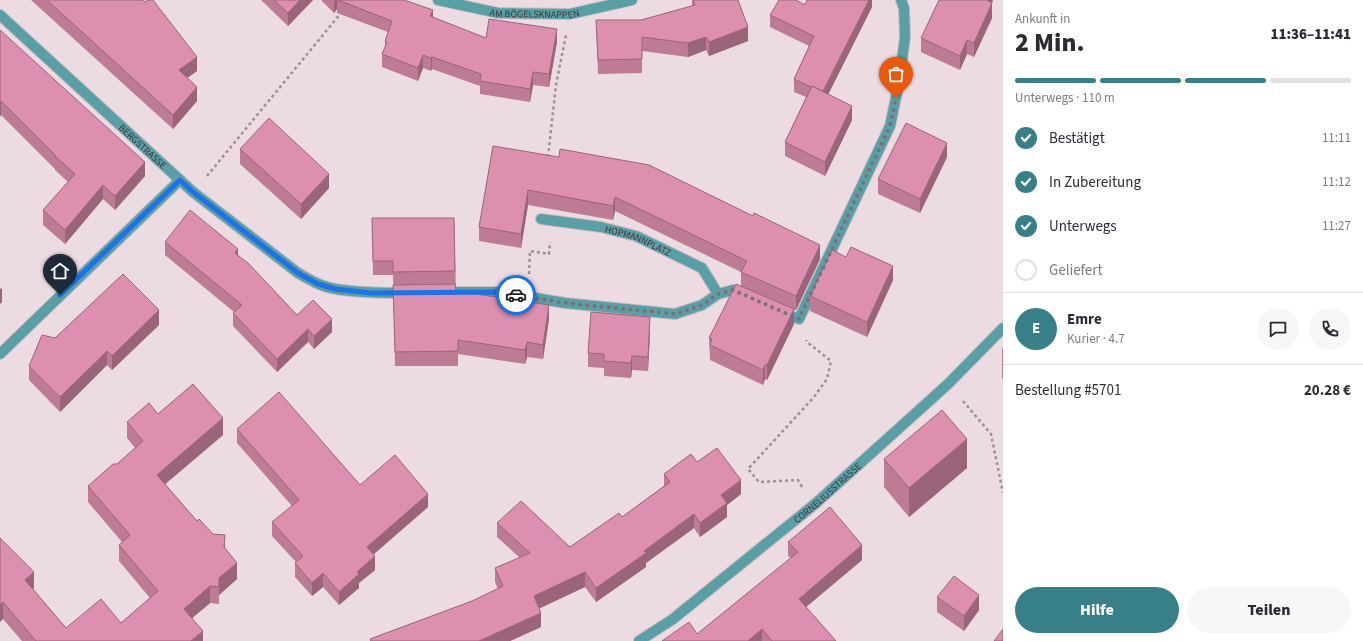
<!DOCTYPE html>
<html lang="de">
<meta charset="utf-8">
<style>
:root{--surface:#fff;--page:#f7f7f7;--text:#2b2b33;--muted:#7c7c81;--line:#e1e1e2;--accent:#388087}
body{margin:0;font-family:"Source Sans 3",sans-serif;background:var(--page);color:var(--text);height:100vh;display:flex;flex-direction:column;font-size:15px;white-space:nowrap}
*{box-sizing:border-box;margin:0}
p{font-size:13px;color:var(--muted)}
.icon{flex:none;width:22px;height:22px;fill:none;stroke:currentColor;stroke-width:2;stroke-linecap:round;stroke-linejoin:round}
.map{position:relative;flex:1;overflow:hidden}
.panel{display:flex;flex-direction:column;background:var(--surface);width:360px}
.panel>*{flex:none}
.pin{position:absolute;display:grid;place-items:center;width:34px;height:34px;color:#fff;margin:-41px -17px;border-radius:50% 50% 50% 0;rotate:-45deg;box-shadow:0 0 4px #0007}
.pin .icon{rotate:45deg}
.courier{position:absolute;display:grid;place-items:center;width:40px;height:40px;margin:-20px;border:3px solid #1a73e8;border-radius:50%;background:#fff;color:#222;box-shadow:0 1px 5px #0007}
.overview em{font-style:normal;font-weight:800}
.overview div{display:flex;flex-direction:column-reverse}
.overview{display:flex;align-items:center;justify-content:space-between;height:68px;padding:0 12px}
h1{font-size:26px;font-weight:800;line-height:30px}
.bar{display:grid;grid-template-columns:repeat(4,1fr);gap:6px 4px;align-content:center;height:48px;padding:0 12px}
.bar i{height:5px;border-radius:3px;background:var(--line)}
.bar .selected{background:var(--accent)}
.bar p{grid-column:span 4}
.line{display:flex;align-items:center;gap:10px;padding:0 12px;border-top:1px solid var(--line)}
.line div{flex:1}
.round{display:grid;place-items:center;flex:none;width:42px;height:42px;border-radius:21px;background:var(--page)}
ol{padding:0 12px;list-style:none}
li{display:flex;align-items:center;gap:12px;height:44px}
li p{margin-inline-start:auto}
li .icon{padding:4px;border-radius:50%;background:var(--accent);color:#fff;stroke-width:4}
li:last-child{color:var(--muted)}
li i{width:22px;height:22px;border:2px solid var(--line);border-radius:50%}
.action{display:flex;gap:8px;margin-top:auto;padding:8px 12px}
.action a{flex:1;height:46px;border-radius:24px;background:var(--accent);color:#fff;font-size:16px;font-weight:800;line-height:46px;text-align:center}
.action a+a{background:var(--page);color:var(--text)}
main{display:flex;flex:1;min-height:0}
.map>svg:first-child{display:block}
</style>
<main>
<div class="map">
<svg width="1003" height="641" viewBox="0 0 1003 641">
<rect width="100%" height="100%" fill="#ecdce2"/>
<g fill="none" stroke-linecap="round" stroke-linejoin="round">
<defs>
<g id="minor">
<path id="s1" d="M438,0L498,13L570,14L632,0"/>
<path id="s2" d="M0,15L193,192L298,273C310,280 322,287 336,289C359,293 382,293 405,293"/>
<path id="s3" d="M541,219L601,227L636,236L702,268L718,294"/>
<polyline points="453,292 501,292 565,303 675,314 702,305 718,294 733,290 744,295"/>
<polyline points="782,312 799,319 890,126 899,83 905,37 904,8 901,0"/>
<polyline points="0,354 180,180"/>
<path id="s4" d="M639,641L673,619L815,504L948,384L1003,328"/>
</g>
</defs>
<use href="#minor" stroke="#c9bbc0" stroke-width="12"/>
<g stroke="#9d9196" stroke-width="2.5" stroke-dasharray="3 3" stroke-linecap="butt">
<polyline points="548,157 556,85 566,35"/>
<polyline points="207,176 341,13"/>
<polyline points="529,274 530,251 549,254 550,242"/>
<polyline points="963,401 991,434 1003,493"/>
<polyline points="802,487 798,480 759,482 748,469 814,397 827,379 831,361 807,342 806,340"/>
</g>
<use href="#minor" stroke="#589fa6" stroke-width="10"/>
</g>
<g fill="#bd7b96">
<polygon points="31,0 143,0 197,71 187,78 197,101 173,129"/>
<polygon points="261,0 313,0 288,26"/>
<polygon points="321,0 404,0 433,17 486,38 557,42 549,87 533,85 530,102 480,94 480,86 432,69 431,71 423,68 418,81 382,67 382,54 385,48 385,41 388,32 337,13 337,9 334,13"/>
<polygon points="692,0 738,0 748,41 709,56 706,50 688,57 642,51 642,73 598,74 596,20 641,20 692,6"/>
<polygon points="872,0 872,7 828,94 852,120 825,176 785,156 785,142 806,97 794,92 794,79 809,46 770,27 770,15 805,5"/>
<polygon points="993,0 992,3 992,18 974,57 967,54 960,70 921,52 921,38"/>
<polygon points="0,30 145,176 115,210 103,199 65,244 43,225 43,210 68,182 55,170 55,169 1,115"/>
<polygon points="493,146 820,259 796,310 794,310 794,324 767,380 765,379 763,385 710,360 709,338 741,286 741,272 615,211 613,220 528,205 521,248 479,241 479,227"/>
<polygon points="240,149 329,188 301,219 240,164"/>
<polygon points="947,157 920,213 878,194 878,179"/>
<polygon points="372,218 454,218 456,291 549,319 543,359 527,357 525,364 458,354 458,366 395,366 393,275 373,275"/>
<polygon points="165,242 238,255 297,315 332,332 314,349 308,342 277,372 233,326 233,313 234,312 165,255"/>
<polygon points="893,280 867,337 810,311 810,296"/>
<polygon points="159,325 112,370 107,365 60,412 29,380 29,366"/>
<polygon points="650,332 648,371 632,370 631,378 604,376 604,368 588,367 588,353"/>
<polygon points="1003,348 1003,379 1002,378 1002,349"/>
<polygon points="158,414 223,435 165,484 197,521 225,549 237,579 219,595 219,604 210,603 192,618 203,641 22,641 3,619 0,538 34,588 33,589 66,628 121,623 150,598 119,561 119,545 122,542 88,502 88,486 117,464 135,448 127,438 127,422"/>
<polygon points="237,429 360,485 428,507 374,554 375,570 359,583 359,588 339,605 323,587 312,596 295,577 295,563 296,562 272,536 272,522 292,506 237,443"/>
<polygon points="884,459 967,468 909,517 884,487"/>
<polygon points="697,462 741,494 727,505 727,517 700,537 694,528 646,563 646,567 596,602 585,587 539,608 541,627 510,641 370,641 370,639 472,601 498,589 495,582 495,568 520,558 497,537 497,523 570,547 622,517 664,486 664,474"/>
<polygon points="788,542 862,560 806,607 836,641 662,641 697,634 791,558 788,556"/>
<polygon points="937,597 979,610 964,631 937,612"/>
</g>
<g fill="#9a647a">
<polygon points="300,0 313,0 288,26 288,13"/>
<polygon points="334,0 337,0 337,9 334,13"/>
<polygon points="869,0 872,0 872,7 823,105 823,93"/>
<polygon points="987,0 993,0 986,15"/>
<polygon points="992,3 992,18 974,57 974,43"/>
<polygon points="433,10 433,23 430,16"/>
<polygon points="748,27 748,41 709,56 709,42"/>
<polygon points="557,29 557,42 549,87 549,74"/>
<polygon points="706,37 706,50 688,57 688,43"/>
<polygon points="967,40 967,54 960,70 960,56"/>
<polygon points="423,55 423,68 418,81 418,68"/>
<polygon points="197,57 197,71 179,84 179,70"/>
<polygon points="432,57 432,69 431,71 431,58"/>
<polygon points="533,72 533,85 530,102 530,89"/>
<polygon points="197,87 197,101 173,129 173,115"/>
<polygon points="1,101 1,115 0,117 0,103"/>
<polygon points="852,106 852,120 825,176 825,162"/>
<polygon points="947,143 947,157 920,213 920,199"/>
<polygon points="145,162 145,176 115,210 115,196"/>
<polygon points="329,174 329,188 301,219 301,204"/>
<polygon points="103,185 103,199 65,244 65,230"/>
<polygon points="528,190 528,205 521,248 521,234"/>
<polygon points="615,197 615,211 613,220 613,206"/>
<polygon points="820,245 820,259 796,310 796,296"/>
<polygon points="238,249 238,262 235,253"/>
<polygon points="893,266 893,280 867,337 867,322"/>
<polygon points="2,288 2,302 0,304 0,289"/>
<polygon points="549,305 549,319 543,359 543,345"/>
<polygon points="794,309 794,324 767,380 767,365"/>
<polygon points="159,310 159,325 112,370 112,356"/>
<polygon points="650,317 650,332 648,371 648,357"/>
<polygon points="332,319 332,332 314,349 314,336"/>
<polygon points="308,329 308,342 277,372 277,359"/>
<polygon points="527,342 527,357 525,364 525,350"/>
<polygon points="107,351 107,365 60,412 60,397"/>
<polygon points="632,356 632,370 631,378 631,363"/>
<polygon points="765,365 765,379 763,385 763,370"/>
<polygon points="223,418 223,435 157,491 157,475"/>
<polygon points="967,439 967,468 909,517 909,488"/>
<polygon points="741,480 741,494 727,505 727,517 700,537 700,523 721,495"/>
<polygon points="428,494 428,507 367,560 367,547"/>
<polygon points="694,514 694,528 646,563 646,567 596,602 596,588 644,551"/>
<polygon points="225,535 225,551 224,547"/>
<polygon points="862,545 862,560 799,613 799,599"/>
<polygon points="375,556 375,570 359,583 359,588 339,605 339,592 357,572"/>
<polygon points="237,563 237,579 219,595 219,604 219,578"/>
<polygon points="34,572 34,588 25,597 25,580"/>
<polygon points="585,572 585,587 534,611 534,596"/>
<polygon points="323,573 323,587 312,596 312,583"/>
<polygon points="210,586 210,603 184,625 184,609"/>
<polygon points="979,595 979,610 964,631 964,616"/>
<polygon points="3,602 3,619 0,622 0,605"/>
<polygon points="541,613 541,627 510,641 479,641"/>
<polygon points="762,629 762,641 748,641"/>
<polygon points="203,631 203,641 191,641"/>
</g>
<g fill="#dc8fae" stroke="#9a647a">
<polygon points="47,0 143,0 145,2 147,0 153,0 197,57 179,70 197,87 173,115"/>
<polygon points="274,0 300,0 288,13"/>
<polygon points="338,0 404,0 433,10 430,16 486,38 489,19 557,29 549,74 533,72 530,89 480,81 481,74 432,57 431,58 423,55 418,68 382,54 387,42 385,41 392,21"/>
<polygon points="693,0 738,0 748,27 709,42 706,37 688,43 642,37 642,59 598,60 596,20 641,20 695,5"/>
<polygon points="779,0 796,0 805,5 807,0 869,0 823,91 812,86 811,87 794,79 814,36 770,15"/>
<polygon points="939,0 987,0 992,3 974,43 967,40 960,56 921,38"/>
<polygon points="0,30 145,162 115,196 103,185 65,230 43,210 75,174 55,156 56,156 1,101 0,103"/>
<polygon points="812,86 852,106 825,162 785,142"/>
<polygon points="269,118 329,174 301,204 240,149"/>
<polygon points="906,123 947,143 920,199 878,179"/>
<polygon points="493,146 559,157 560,149 649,165 753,216 754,213 820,245 796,296 741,272 747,261 615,197 613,206 528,190 521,234 479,227"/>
<polygon points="190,210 238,249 235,253 249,264 297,315 313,300 332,319 314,336 308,329 277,359 233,313 242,305 165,242"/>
<polygon points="372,218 454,218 455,271 393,272 393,261 373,261"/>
<polygon points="851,247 893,266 867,322 810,296 832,250 846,257"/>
<polygon points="123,274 159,310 112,356 107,351 60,397 29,366 42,335 55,338"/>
<polygon points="455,284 456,291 549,305 543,345 527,342 525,350 458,340 458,351 395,352 393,285"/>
<polygon points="736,284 794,309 767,365 765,365 763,370 710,345 712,339 709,338"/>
<polygon points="591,312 650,317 648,357 632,356 631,363 604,361 604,354 588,353"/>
<polygon points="193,384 223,418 157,475 197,521 199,519 213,534 225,535 224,547 237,563 219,578 219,587 210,586 184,609 203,631 191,641 36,641 3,602 0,605 0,538 34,572 25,580 66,628 101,599 121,623 158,591 119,545 130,535 88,486 113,464 117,464 143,441 127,422 149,403 158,414"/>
<polygon points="279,392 360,485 395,455 428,494 367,547 375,556 357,572 359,574 339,592 323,573 312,583 295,563 303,556 272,522 299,500 237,429"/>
<polygon points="942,410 967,439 909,488 884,459"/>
<polygon points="717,448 741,480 721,495 727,503 700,523 694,514 644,551 646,553 596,588 585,572 534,596 541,613 479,641 371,641 370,639 472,601 503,586 495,568 530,553 497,523 521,501 570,547 619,513 622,517 670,482 664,474 691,454 697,462"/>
<polygon points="830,507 862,545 799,599 836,641 772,641 762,629 748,641 662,641 689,622 697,634 798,552 788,542"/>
<polygon points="954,576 979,595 964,616 937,597"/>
<polygon points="1003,629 1003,641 994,641"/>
</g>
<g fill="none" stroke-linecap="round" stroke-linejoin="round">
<polyline stroke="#7b7175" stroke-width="4" stroke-dasharray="0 7.2" points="516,295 565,303 676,314 702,305 718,294 733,290 799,319 890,126 896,98"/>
<polyline stroke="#1a73e8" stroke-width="5" points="60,295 180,180 193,192 298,273 318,284 335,289 371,293 501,292 516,295"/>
</g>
<g text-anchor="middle" stroke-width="3" stroke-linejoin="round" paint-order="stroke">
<g font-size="10" fill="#3e383a" stroke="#ecdce2">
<text dy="4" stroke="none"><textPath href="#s1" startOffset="98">AM BÖGELSKNAPPEN</textPath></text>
<text dy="4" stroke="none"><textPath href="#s2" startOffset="194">BERGSTRASSE</textPath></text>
<text dy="4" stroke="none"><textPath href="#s3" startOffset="100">HOPMANNPLATZ</textPath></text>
<text dy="4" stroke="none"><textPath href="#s4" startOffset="240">CORNELIUSSTRASSE</textPath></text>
</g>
</g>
</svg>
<div class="pin" style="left:896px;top:98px;background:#ea580c"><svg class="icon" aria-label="bag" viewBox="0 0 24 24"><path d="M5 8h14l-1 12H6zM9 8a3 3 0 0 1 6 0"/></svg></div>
<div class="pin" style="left:60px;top:295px;background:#1f2937"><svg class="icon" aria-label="home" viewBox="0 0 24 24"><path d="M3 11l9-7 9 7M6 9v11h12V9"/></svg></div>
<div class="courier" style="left:516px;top:295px"><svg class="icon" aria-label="car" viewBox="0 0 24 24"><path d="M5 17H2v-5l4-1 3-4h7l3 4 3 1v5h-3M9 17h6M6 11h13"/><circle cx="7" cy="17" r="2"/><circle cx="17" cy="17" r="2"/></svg></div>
</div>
<section class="panel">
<div class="overview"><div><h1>2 Min.</h1><p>Ankunft in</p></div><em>11:36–11:41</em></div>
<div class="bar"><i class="selected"></i><i class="selected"></i><i class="selected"></i><i></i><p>Unterwegs · 110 m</p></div>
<ol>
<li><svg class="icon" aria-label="check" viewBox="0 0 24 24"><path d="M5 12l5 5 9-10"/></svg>Bestätigt<p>11:11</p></li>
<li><svg class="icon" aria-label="check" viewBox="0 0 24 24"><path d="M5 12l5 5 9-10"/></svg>In Zubereitung<p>11:12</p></li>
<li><svg class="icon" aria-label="check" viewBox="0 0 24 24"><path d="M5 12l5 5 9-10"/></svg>Unterwegs<p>11:27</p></li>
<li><i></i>Geliefert</li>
</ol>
<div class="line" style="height:72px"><b class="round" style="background:var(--accent);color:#fff">E</b><div><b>Emre</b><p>Kurier · 4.7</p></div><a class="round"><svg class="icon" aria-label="chat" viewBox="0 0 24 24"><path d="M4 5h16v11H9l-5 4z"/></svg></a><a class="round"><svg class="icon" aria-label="phone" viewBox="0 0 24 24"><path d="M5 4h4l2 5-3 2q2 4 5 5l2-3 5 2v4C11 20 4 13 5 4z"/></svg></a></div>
<div class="line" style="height:52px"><div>Bestellung #5701</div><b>20.28 €</b></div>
<div class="action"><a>Hilfe</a><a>Teilen</a></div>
</section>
</main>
